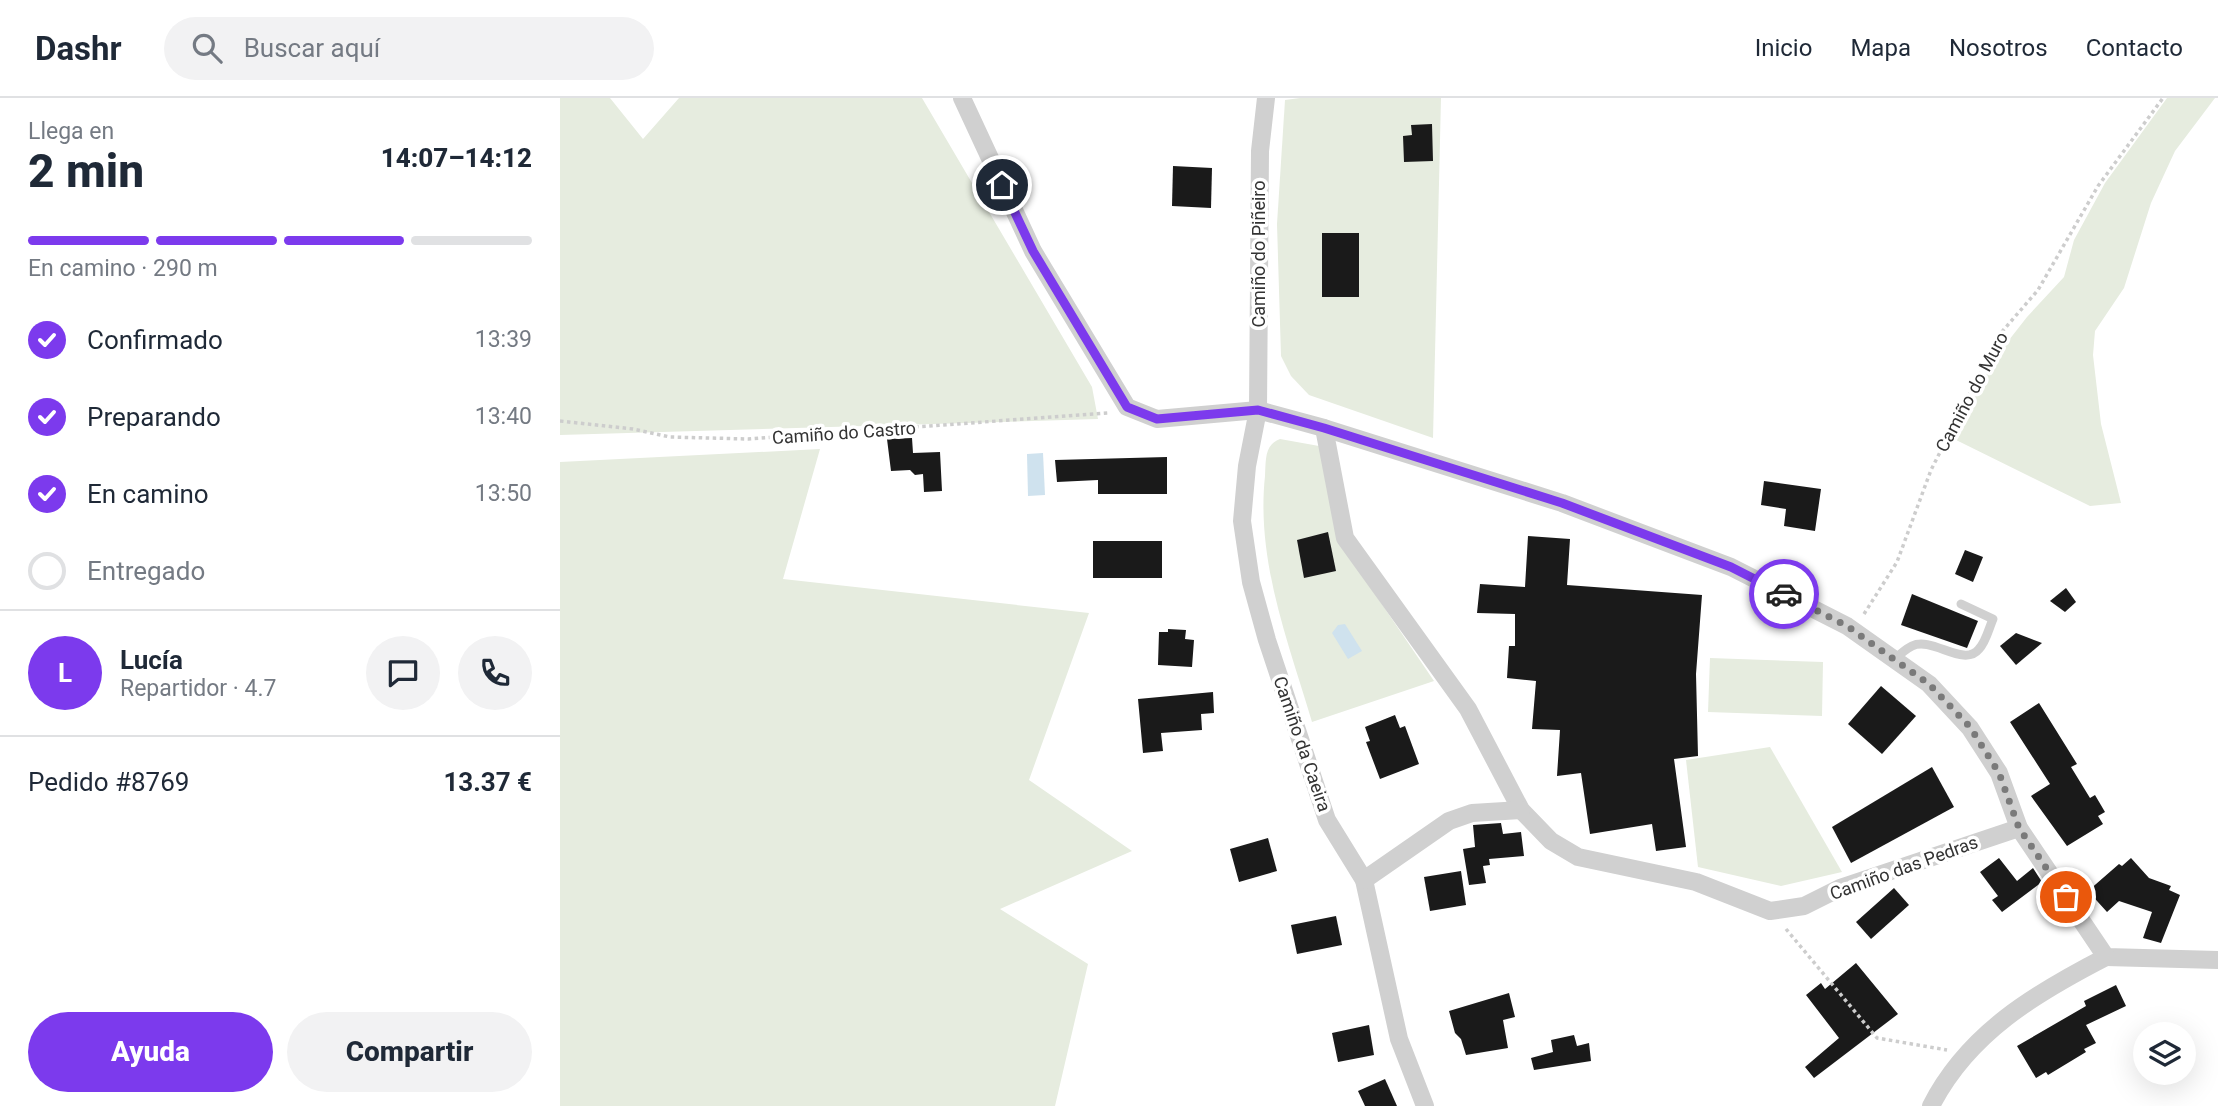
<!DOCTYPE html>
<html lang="es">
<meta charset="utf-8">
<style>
:root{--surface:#fff;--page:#f2f2f3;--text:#1f2937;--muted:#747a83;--line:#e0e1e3;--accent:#7c3aed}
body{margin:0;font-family:Roboto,sans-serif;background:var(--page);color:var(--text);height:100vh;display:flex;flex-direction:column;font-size:26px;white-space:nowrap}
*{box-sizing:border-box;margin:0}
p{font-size:23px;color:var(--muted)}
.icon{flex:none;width:38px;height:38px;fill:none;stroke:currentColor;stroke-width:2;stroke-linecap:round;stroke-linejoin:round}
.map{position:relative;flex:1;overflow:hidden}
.drawer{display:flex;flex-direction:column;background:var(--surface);width:560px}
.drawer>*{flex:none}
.fabs{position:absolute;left:1573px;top:924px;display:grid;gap:14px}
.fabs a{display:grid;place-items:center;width:63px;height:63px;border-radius:50%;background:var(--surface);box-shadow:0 7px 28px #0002;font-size:35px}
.pin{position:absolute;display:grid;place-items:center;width:60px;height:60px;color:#fff;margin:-30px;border:4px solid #fff;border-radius:50%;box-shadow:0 2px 7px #0007}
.courier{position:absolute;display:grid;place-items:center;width:70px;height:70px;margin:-35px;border:5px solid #7c3aed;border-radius:50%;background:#fff;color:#222;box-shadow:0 2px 9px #0007}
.overview em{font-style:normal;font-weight:800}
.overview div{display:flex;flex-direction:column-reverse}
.overview{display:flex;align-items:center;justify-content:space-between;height:119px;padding:0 28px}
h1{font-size:46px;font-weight:800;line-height:52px}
.bar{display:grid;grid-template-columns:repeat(4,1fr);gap:10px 7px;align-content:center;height:84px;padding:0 28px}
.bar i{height:9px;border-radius:5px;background:var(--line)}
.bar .current{background:var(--accent)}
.bar p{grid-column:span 4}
.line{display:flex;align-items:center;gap:18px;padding:0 28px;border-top:2px solid var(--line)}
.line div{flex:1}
.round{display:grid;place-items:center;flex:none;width:74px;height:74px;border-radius:37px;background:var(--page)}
ol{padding:0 28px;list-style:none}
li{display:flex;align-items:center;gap:21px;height:77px}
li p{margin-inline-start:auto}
li .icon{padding:7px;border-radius:50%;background:var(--accent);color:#fff;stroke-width:4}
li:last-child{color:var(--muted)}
li i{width:38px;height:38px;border:4px solid var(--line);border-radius:50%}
.button{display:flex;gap:14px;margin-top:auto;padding:14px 28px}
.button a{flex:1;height:80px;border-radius:42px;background:var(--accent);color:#fff;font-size:28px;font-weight:800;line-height:80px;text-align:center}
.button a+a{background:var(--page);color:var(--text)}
header{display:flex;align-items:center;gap:42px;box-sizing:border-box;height:98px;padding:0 35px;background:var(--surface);border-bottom:2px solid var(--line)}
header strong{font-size:33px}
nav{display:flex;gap:38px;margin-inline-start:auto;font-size:24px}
.search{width:490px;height:63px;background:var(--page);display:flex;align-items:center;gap:18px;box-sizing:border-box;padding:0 24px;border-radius:38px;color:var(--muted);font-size:26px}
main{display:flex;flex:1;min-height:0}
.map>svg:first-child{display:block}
</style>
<header>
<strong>Dashr</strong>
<div class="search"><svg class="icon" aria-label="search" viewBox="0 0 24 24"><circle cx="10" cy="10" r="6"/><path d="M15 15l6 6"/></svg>Buscar aquí</div>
<nav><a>Inicio</a><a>Mapa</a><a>Nosotros</a><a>Contacto</a></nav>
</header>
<main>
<section class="drawer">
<div class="overview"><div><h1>2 min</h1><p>Llega en</p></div><em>14:07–14:12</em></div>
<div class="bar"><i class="current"></i><i class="current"></i><i class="current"></i><i></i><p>En camino · 290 m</p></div>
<ol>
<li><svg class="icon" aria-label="check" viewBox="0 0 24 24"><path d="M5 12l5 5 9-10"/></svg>Confirmado<p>13:39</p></li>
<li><svg class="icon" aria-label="check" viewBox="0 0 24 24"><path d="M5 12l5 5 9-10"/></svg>Preparando<p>13:40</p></li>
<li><svg class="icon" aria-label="check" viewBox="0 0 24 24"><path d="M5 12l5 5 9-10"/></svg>En camino<p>13:50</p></li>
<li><i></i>Entregado</li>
</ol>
<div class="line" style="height:126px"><b class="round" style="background:var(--accent);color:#fff">L</b><div><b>Lucía</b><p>Repartidor · 4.7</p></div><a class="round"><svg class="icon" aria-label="chat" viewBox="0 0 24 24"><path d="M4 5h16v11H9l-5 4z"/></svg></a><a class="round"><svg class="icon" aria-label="phone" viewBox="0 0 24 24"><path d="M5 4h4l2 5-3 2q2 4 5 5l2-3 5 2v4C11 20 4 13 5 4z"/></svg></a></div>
<div class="line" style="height:91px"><div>Pedido #8769</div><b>13.37 €</b></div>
<div class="button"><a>Ayuda</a><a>Compartir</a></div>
</section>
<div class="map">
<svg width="1658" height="1008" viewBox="0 0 1658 1008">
<rect width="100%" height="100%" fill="#fff"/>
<g fill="#e6ecdf">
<polygon points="0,0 50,0 83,41 119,0 362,0 532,289 538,321 0,337"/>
<polygon points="740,0 881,0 873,340 749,297 731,278 721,258 717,126 725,2"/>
<polygon points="1607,0 1655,0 1615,53 1591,105 1564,190 1535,233 1533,257 1541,326 1561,405 1530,408 1392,340 1431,265 1467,219 1504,179 1514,142 1545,85"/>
<path d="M720,341L759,348L779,443L874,583L752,624C728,543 696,463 705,378C706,363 704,347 720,341Z"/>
<polygon points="260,351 223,481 529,515 469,682 572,753 440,811 528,866 495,1008 0,1008 0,364"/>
<polygon points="1150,560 1263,564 1262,618 1148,614"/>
<polygon points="1210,649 1282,774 1221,788 1138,769 1126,662"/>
</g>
<g fill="#cfe2ee">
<polygon points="483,355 485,397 468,398 467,356"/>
<polygon points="785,526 802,553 788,561 772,535 778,527"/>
</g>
<g fill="#1a1a1a">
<polygon points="872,26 873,63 844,64 843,38 852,37 851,27"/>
<polygon points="613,68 652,70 651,110 612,108"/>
<rect x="762" y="135" width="37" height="64"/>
<polygon points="352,340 353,355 380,354 382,393 364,394 363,376 355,377 350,372 331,373 327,341"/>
<polygon points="607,359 607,396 538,396 538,382 497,384 495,362"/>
<polygon points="1204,383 1261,391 1255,433 1224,428 1226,411 1201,407"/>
<polygon points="768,434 776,473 744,480 737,442"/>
<polygon points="968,438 1010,441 1007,487 1142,497 1136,576 1138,658 1114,661 1126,749 1096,753 1092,726 1030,736 1021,675 997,678 1000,632 972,631 976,583 947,580 949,548 955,548 955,516 917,515 920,486 965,489"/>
<rect x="533" y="443" width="69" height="37"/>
<polygon points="1405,452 1423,459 1413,484 1395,476"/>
<polygon points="1506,490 1516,504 1505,514 1490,503"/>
<polygon points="1352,496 1418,523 1407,550 1341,527"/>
<polygon points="608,531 626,532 625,541 634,542 632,569 598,567 599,534 608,534"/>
<polygon points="1456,535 1482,545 1456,567 1440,548"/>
<polygon points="1321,588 1356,618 1322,656 1288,626"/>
<polygon points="653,594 654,615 641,616 642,632 601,635 603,653 583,655 578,601"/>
<polygon points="1479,605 1517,666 1511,669 1530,700 1535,697 1545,714 1538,718 1543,726 1507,748 1471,698 1490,686 1450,624"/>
<polygon points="835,617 840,630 845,628 859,666 820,681 806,644 810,643 805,629"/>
<polygon points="1372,669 1394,709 1291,765 1272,729"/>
<polygon points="941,725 943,736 961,734 964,758 929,761 930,767 923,768 926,785 909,787 903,751 915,749 913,727"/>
<polygon points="708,740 717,773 679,784 670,751"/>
<polygon points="1439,760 1457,783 1473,770 1482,784 1442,814 1432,802 1438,798 1420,774"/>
<polygon points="1571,760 1589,780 1611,788 1609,792 1620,797 1601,845 1583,840 1592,814 1559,803 1547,814 1528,793 1559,766 1562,768"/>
<polygon points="901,773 906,807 870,813 864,779"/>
<polygon points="1334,790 1349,807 1311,841 1296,824"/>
<polygon points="776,818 782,847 737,856 731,827"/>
<polygon points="1296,865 1338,916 1254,980 1245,969 1279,940 1246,897 1261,885 1265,891"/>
<polygon points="1556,887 1566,908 1526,927 1536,945 1524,951 1526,954 1488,977 1486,974 1476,980 1457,948 1526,908 1524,903"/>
<polygon points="949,895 955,919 943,922 948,950 906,957 901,941 895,935 889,913"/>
<polygon points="809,927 814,957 778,964 772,935"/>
<polygon points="1014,937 1017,948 1029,945 1031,963 974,972 971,960 993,954 991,942"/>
<polygon points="825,981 837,1008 805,1008 798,993"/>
</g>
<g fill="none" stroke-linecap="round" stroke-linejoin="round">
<g stroke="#cdcdcd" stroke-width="3.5" stroke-dasharray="3.5 3.5" stroke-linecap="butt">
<polyline points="0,323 73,331 110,339 188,341 548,315"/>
<polyline points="1304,516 1337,464 1371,372 1440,236 1478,192 1538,88 1603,0"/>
<polyline points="1226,831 1317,940 1387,952"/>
</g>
<path stroke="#d0d0d0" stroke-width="9" d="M1334,562C1339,557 1346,551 1352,548C1372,538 1404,570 1419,551C1426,544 1429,530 1433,521L1401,506"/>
<g stroke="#d0d0d0" stroke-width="18">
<polyline points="402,0 473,153 567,309 597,321 698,312 764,330 1002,405 1171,469 1287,528 1369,586 1410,630 1439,675 1459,730 1546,859 1658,862"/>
<polyline points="706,0 700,53 698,312 687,368 682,423 691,484 707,542 767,722 804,782 839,941 865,1008"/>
<polyline points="764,330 785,440 908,611 961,712 991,743 1018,759 1136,784 1210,813 1244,808 1280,790 1459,730"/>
<polyline points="804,782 889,723 912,715 961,712"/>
<path d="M1371,1008C1408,935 1476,895 1546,859"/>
</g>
</g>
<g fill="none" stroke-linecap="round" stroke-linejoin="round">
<polyline stroke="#7a7a7a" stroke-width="7" stroke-dasharray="0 12.6" points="1224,496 1287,528 1352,574 1369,586 1410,629 1439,675 1459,730 1506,799"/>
<polyline stroke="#7c3aed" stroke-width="9" points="442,87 473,153 567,309 597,321 698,312 764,330 1002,405 1171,469 1224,496"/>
</g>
<g text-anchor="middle" stroke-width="7" stroke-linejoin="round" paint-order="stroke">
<g font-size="18" fill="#333" stroke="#fff">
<text transform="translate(699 156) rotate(-90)" y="6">Camiño do Piñeiro</text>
<text transform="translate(1412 294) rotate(-62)" y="6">Camiño do Muro</text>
<text transform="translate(284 335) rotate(-4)" y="6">Camiño do Castro</text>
<text transform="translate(742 646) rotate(71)" y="6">Camiño da Caeira</text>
<text transform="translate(1344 770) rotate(-20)" y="6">Camiño das Pedras</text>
</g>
</g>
</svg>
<div class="fabs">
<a><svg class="icon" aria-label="layers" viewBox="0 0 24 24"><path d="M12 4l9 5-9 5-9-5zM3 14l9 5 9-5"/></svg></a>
</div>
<div class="pin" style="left:1506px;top:799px;background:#ea580c"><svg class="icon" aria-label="bag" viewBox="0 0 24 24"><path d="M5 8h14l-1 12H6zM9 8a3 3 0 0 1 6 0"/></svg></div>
<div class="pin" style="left:442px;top:87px;background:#1f2937"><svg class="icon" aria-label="home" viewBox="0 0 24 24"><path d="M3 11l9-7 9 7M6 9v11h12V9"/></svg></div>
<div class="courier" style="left:1224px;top:496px"><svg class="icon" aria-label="car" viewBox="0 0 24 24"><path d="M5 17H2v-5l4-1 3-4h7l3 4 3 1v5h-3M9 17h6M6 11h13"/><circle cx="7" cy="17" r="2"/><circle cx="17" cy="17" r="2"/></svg></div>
</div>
</main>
